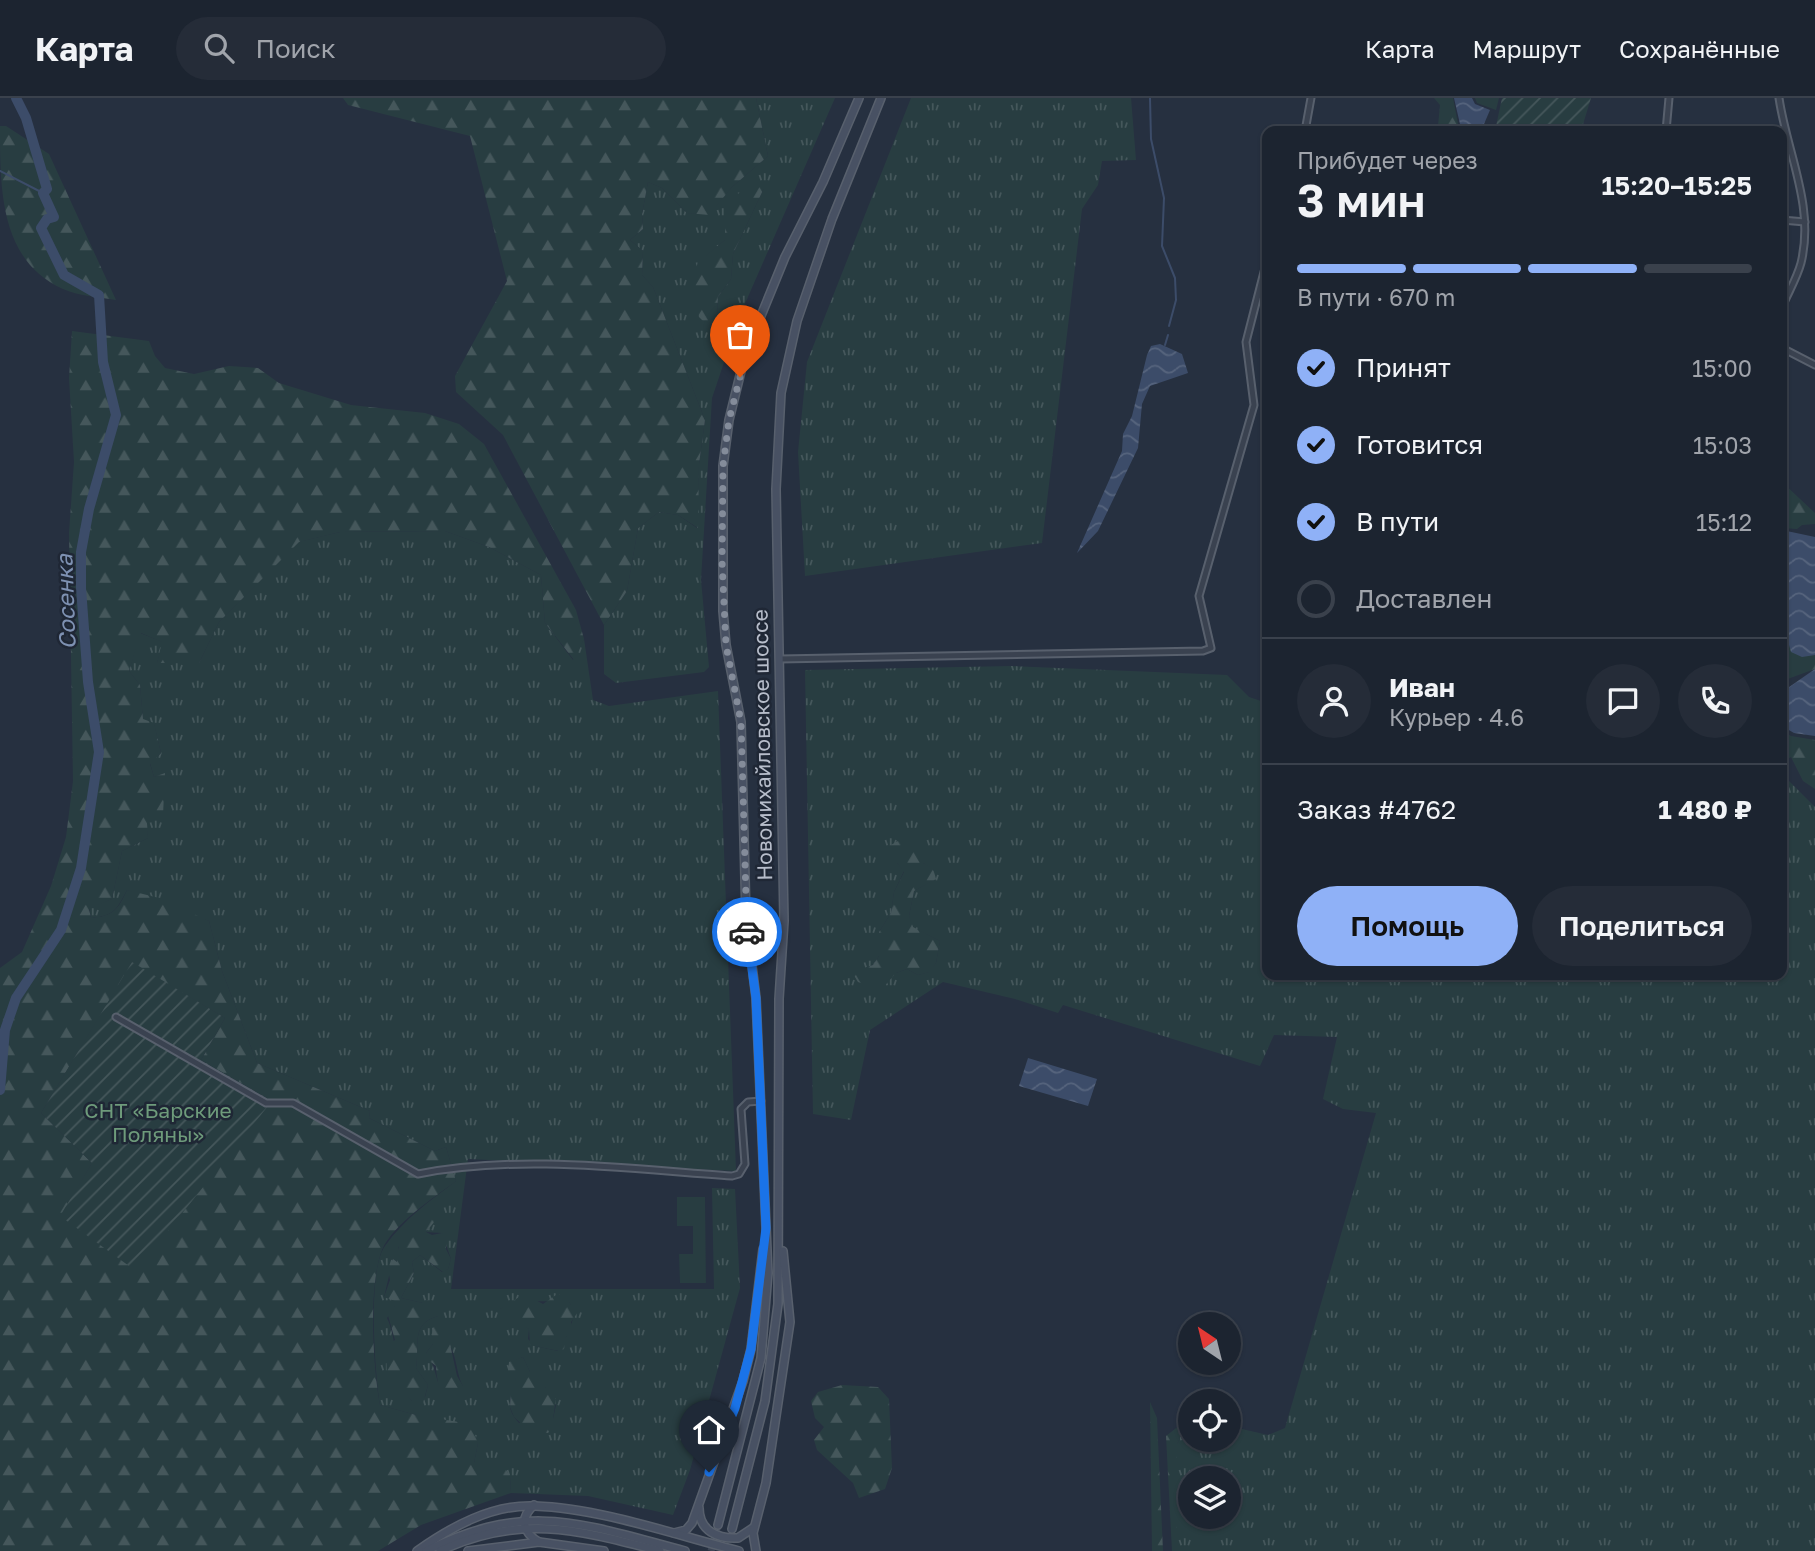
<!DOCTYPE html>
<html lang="ru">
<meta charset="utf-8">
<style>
:root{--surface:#1c2430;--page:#252c38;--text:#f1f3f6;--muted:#a0a4ab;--line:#3a414c;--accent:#8fb1f7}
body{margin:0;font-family:"Golos Text",sans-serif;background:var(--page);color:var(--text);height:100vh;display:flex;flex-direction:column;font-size:26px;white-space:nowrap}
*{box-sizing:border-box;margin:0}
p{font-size:23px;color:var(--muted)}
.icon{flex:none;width:38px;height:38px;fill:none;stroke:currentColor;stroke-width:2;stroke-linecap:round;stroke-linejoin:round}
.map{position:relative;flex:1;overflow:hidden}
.panel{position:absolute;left:1262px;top:28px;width:525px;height:854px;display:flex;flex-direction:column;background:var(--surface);border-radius:14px;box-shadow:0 2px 5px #0004,0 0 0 2px var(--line)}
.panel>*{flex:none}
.needle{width:46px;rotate:325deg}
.buttons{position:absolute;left:1178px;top:1214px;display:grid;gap:14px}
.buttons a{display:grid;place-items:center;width:63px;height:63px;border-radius:50%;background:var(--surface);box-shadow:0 2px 5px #0004,0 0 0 2px var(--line);font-size:35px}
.pin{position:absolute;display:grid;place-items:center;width:60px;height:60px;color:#fff;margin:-72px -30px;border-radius:50% 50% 50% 0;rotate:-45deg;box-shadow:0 0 7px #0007}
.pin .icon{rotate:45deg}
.courier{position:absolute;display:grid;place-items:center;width:70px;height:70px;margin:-35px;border:5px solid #1a73e8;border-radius:50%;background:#fff;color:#222;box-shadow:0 2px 9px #0007}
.headline em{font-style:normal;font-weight:600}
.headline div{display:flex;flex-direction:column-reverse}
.headline{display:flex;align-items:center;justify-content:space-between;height:119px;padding:0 35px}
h1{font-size:46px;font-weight:600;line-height:52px}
.bar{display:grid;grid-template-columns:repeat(4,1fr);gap:10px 7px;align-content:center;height:84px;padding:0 35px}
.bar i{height:9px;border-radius:5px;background:var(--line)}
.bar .active{background:var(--accent)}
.bar p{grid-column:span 4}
.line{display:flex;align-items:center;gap:18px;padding:0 35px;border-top:2px solid var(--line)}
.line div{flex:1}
.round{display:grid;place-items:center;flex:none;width:74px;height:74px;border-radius:37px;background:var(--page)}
ol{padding:0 35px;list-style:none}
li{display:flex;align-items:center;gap:21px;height:77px}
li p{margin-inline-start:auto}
li .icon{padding:7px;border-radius:50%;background:var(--accent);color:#111;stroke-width:4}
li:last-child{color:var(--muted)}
li i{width:38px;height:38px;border:4px solid var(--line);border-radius:50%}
.cta{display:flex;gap:14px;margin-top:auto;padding:14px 35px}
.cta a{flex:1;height:80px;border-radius:42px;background:var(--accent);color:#111;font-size:28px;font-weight:600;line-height:80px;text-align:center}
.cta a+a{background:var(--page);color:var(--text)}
header{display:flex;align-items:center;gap:42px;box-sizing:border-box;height:98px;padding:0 35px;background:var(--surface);border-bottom:2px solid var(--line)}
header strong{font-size:33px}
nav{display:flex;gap:38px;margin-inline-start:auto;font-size:24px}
.search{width:490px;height:63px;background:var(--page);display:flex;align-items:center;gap:18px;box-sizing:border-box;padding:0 24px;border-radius:38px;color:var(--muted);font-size:26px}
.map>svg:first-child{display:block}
</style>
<header>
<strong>Карта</strong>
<div class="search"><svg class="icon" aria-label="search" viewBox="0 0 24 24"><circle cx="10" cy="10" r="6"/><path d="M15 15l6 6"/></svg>Поиск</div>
<nav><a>Карта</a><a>Маршрут</a><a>Сохранённые</a></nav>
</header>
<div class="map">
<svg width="1815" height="1453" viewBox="0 0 1815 1453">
<defs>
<pattern id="grass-tufts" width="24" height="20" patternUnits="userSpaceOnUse" patternTransform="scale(1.75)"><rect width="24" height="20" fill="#283d41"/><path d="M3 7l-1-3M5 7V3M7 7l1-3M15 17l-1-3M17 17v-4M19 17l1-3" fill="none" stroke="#45575b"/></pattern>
<pattern id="forest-firs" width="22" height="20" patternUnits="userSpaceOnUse" patternTransform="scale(1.75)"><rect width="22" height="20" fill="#283d41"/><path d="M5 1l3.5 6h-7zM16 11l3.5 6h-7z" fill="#45575b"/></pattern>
<pattern id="garden-furrows" width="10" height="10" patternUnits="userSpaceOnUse" patternTransform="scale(1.75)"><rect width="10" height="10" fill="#283d41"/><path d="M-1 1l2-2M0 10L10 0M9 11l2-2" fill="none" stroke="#45575b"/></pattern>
<pattern id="water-waves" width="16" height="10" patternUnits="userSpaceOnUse" patternTransform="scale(1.75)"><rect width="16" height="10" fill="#3c4c69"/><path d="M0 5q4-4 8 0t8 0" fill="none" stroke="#56647d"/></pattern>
</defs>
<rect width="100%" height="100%" fill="#263040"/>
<g fill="url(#grass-tufts)" fill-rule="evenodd">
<path d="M756,0H835L740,217L712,300L701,482L709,569L704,574L616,585L604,576V527L627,493L638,430L659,414L678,417L697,430L699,366L705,322L653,189L642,177L643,153L630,142L643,131L642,116L648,84L662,90L687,115L709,116L732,89L768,58ZM764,90L733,156L731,181L718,199L716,235L699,164L725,142Z"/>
<polygon points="911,0 1131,0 1136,62 1102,63 1098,87 1082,111 1042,445 805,478 798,354 807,264"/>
<path d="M445,433L489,449L541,477L545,525L573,562L584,541L593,602L609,608L718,593L736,1073L468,1061L451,1191H714L712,1090L735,1091L740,1190L690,1372L673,1417L588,1398L511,1395L510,1378L474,1365L478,1345L416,1317L380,1307C375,1276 367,1172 385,1148C404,1121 431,1102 456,1083L446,1049L435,1053L369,1020L370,1013L257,965L222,873L209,823L127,792C117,811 114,818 91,820L89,810L112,801L122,753L148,740L146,725L164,676L154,679L150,665L161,655L154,626L143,622L140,587L129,573L140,535L163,544L157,565H199L219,524L298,444L340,434ZM439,1117L426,1134L442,1135L451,1161L448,1171L442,1174L420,1157L412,1164L414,1175L401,1200L423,1205L438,1218C410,1226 420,1247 416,1270L428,1287L425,1299L412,1303C393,1284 399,1245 387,1220L395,1208V1202L384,1199L393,1161L397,1164L400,1159L398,1149ZM568,1202C580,1220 567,1237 558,1253L535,1248L528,1241L529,1231L500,1211C522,1200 545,1205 568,1202ZM445,1242C458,1254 455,1274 463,1288L440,1290C435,1277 435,1267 426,1255L433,1246ZM523,1259L530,1274H546L545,1289L556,1307L553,1321L519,1325C503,1308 512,1298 516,1281L509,1265Z"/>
<path d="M1013,568L1227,577L1249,599L1267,605V877H1782V676L1815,709V1453H1177V1346L1189,1320L1190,1342H1228L1229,1328L1268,1337L1285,1330L1376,1015L1343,1011L1323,1001L1337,939L1274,937L1260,968L1063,907L1058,915L1015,901L943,884L870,932L851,1022L813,1016L805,572ZM897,765H923L933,771L935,781L914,793L909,818L912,829L940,843L936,865L929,874L918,877L907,871L896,875H853L873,867L879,858V834L891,815L894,794L904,773ZM1190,1381H1228V1419H1190Z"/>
</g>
<g fill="url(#forest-firs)" fill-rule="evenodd">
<polygon points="343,0 756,0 768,58 732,89 709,117 687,115 662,90 648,84 642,116 643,131 630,142 643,153 642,177 653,189 705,322 699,366 698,430 678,417 659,414 638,430 627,493 604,527 503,337 456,294 455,278 507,183 470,38 348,7"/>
<polygon points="1434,0 1453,0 1458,26 1452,33 1441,33 1438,28 1440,7"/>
<polygon points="1475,0 1499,0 1496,12 1477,5"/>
<path d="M0,28H6L49,56L116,202C99,199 78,198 63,191C0,163 0,92 0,28Z"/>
<polygon points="758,80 764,90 733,156 731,181 718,199 716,236 699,219 691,186 698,164 725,142 725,109 749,85"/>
<path d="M72,233L149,243L155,258L165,270L194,276L229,268L258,270L279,285L351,307L425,315L459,326L484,346L576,512L584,541L574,562L545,525L541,477L489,449L445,433L340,434L299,444L219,524L199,565H157L162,544L141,535L129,573L140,587L143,621L154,625L161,655L150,666L154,679L165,675L163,717L147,725L148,740L122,753L112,801L89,811L91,820C113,818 118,812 127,792L159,800L209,823L222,873L257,965L370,1013L369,1020L435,1053L446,1049L456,1083C435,1099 393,1126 382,1152C368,1188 373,1269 380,1307L416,1317L471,1326L478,1345L474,1365L502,1366L510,1378L511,1395L421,1427L378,1453H0V870L22,854L51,788L66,739L73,683L69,435L74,364L69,280ZM132,865L225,920L201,962L272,1003L61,1118L92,1065L41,1015Z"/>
<polygon points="1782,384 1815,415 1815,426 1802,427 1797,431 1784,430"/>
<polygon points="1782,499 1815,554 1815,571 1782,583"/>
<polygon points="1782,632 1791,638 1815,642 1815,691 1803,683 1791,659 1782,664"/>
<polygon points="898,743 919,754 923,765 933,770 936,781 914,793 909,818 913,829 940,843 936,865 930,874 918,877 907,871 896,875 881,892 858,884 852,874 873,867 879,858 879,834 891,815 894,794 904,774 897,765 886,760 889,748"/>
<path d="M435,1114L440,1117L426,1134L432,1137L442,1135L446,1139V1151L451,1161L448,1171L443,1174L420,1157L412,1164L414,1175L401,1200L423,1205L428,1202L441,1213L438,1218C410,1226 420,1247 416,1270L428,1287L423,1305L412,1303L404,1295L393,1294L387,1284L386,1248L395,1242L387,1214L395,1208V1203L384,1199L390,1182L388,1171L393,1161L397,1164L399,1143L415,1124Z"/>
<polygon points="524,1196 543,1206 556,1197 566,1197 571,1207 577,1209 578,1214 571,1224 573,1230 566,1239 564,1251 559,1253 530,1247 529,1231 499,1216 500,1211"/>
<path d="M437,1228L450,1246L457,1278L463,1288L460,1304C452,1308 445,1308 438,1301C441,1289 436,1281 436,1268L427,1261L426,1255L433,1246L432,1230Z"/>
<polygon points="523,1259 530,1274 546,1274 550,1279 545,1289 556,1301 553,1321 555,1326 548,1335 526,1330 514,1319 510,1309 511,1290 516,1281 508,1277 509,1264"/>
<polygon points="842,1287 878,1289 889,1301 892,1370 885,1391 859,1400 853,1385 817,1352 814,1342 824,1329 815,1320 811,1303 818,1294"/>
<polygon points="1150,1304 1157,1320 1163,1453 1152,1453"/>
<polygon points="1189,1320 1177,1346 1177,1453 1172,1453 1166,1338"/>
</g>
<polygon fill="#283d41" points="677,1099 705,1099 706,1185 680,1185 679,1156 693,1156 693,1128 677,1128"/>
<g fill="url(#garden-furrows)">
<polygon points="1502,0 1591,0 1581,33 1495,33"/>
<polygon points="132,864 225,920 201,962 272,1003 136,1173 60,1118 92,1065 41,1015"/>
</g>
<g fill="url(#water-waves)">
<polygon points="1454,0 1472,0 1475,6 1490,12 1481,33 1454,33 1460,26"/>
<polygon points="1160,246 1182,256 1188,275 1150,288 1142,306 1138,350 1098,433 1077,455 1122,353 1123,336 1132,318 1147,257 1151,248"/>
<polygon points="1782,432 1815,439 1815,557 1802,559 1791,554 1782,522"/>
<polygon points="1815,571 1815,638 1794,635 1782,628 1782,594"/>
<polygon points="1028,960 1097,981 1088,1008 1019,988"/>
</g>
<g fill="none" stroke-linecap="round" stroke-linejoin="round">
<g stroke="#3c4c69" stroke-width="2">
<polyline points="1150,0 1151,41 1164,100 1162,148 1175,180 1176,202 1169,228"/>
<polyline points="0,73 43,95"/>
<polyline points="1165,247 1168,237"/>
</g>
<polyline stroke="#3c4c69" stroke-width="10" points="0,992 5,932 16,900 61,832 81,770 99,654 88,584 81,490 81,454 89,411 116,317 103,264 99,197 64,177 41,130 47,121 54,119 43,95 47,91 26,20 16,0"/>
<polyline stroke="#3c4555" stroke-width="7" stroke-dasharray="7 3.5" stroke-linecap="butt" points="711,1453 718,1427"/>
<defs>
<g id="street">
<path d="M1779,0C1787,55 1815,108 1801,165C1797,180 1788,195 1782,209"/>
<polyline points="1305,33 1311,0"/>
<polyline points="1666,33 1669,0"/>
<polyline points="1782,122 1805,124"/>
<polyline points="1782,250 1815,267"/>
<polyline points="780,561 1203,553 1211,550 1199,498 1254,307 1246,244 1267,162"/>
<path d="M116,919L266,1005H293L418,1076C520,1056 629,1071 732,1078L739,1076L745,1066L741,1011L748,1004L761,1003"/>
</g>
<g id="secondary">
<path d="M534,1407C519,1420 523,1435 539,1444"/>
<path d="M699,1410C699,1433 718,1441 738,1440L753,1430"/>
<polyline points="718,1427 761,1260 768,1175 756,900 746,819 741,624 726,547 723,513 723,368 729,322 745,257 785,159 823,84 859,0"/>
<polyline points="732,1431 765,1303 778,1206 779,901 784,823 776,391 781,295 797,223 832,121 881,0"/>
<polyline points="674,1435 686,1432 692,1425 743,1283 751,1251 763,1151"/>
<path d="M417,1453C451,1429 492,1406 535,1408C599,1410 676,1437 739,1453"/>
<path d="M426,1453C528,1402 582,1426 685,1453"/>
<path d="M440,1453C520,1415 579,1432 660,1453"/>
<polyline points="468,1453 539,1444 604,1453"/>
<polyline points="756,1453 753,1435 766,1385 790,1224 783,1153"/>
</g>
</defs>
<use href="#street" stroke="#58606d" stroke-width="9"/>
<use href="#secondary" stroke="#58606d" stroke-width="10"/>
<use href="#street" stroke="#3a4250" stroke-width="5"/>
<use href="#secondary" stroke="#485163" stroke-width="7"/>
</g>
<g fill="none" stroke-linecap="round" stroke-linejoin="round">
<polyline stroke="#848c9a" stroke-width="7" stroke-dasharray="0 12.6" points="740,279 729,322 723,368 722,463 726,547 741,624 747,834"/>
<polyline stroke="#1a73e8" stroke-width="9" points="709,1374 735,1310 751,1251 766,1130 756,900 747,834"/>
</g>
<g text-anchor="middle" stroke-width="5" stroke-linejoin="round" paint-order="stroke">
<g font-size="21" fill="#b7bdca" stroke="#1f2735">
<text transform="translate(763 647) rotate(-91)" y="7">Новомихайловское шоссе</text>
</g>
<g font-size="21" fill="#6e9b7b" stroke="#1f2735">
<text x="158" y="1020">СНТ «Барские<tspan x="158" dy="24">Поляны»</tspan></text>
</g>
<g font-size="23" font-style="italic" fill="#7e91b2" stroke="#1f2735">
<text transform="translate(66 504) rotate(-92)" y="8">Сосенка</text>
</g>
</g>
</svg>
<div class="buttons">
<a><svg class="needle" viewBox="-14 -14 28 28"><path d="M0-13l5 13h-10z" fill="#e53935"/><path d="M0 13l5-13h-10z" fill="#a0a4ab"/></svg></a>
<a><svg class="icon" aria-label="locate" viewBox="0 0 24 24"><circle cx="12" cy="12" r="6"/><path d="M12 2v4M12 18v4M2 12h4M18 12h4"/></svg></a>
<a><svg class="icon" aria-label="layers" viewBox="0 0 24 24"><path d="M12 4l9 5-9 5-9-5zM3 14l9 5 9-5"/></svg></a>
</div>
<div class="pin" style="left:740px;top:279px;background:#ea580c"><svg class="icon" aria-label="bag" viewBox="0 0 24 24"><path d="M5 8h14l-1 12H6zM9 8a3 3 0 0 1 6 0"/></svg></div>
<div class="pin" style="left:709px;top:1374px;background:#1f2937"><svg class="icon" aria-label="home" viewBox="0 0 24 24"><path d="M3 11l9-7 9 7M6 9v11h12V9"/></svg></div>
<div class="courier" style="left:747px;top:834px"><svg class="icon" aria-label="car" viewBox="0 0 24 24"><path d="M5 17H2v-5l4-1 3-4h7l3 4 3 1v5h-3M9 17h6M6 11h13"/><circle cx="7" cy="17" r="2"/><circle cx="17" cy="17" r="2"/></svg></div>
<section class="panel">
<div class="headline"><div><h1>3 мин</h1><p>Прибудет через</p></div><em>15:20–15:25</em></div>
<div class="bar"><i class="active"></i><i class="active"></i><i class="active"></i><i></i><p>В пути · 670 m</p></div>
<ol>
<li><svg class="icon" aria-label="check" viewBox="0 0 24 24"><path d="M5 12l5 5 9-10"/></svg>Принят<p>15:00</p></li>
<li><svg class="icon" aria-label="check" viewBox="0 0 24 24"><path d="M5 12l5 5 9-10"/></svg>Готовится<p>15:03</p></li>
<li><svg class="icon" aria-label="check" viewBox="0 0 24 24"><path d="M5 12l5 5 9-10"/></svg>В пути<p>15:12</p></li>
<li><i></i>Доставлен</li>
</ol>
<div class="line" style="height:126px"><a class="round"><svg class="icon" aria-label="person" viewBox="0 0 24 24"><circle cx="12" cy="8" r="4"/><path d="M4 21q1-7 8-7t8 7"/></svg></a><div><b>Иван</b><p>Курьер · 4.6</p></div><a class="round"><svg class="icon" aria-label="chat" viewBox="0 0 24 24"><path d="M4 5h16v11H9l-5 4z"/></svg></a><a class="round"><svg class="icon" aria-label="phone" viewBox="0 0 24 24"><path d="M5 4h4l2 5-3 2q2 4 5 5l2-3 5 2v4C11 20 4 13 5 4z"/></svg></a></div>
<div class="line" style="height:91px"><div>Заказ #4762</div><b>1 480 ₽</b></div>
<div class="cta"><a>Помощь</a><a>Поделиться</a></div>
</section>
</div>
